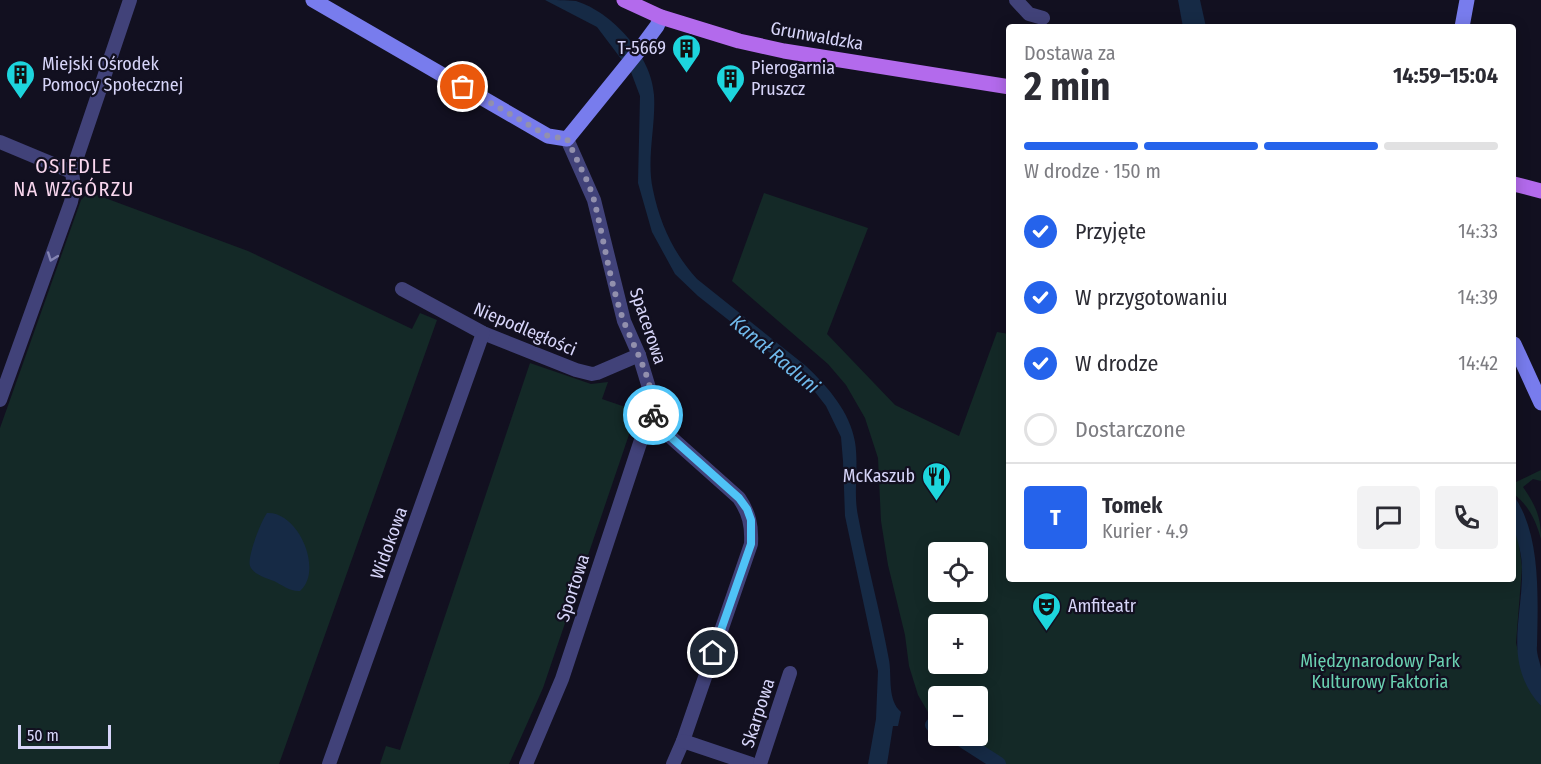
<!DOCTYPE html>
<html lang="pl">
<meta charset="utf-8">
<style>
:root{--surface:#fff;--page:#f2f2f3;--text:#2b2b33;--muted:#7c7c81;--line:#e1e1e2;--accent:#2563eb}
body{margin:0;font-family:"Fira Sans Condensed",sans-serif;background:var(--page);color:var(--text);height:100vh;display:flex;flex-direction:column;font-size:22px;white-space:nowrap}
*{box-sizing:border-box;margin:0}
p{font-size:20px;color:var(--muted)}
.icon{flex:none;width:33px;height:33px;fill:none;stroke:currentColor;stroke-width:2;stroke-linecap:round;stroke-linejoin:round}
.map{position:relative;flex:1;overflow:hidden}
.details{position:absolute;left:1006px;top:24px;width:510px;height:558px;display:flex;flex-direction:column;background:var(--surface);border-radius:6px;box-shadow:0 3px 15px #0003}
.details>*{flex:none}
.controls{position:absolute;left:928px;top:542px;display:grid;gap:12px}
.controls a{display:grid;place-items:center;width:60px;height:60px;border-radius:6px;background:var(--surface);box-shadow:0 3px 15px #0003;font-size:30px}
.scale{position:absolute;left:18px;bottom:15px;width:93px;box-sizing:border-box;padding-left:6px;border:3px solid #d7d5f9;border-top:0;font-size:16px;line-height:21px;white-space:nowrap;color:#d7d5f9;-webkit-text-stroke:4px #121020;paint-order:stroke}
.pin{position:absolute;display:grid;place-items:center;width:51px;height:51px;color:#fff;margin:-26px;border:3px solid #fff;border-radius:50%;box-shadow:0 2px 6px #0007}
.courier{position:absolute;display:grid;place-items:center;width:60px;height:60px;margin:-30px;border:4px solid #4fc3f7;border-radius:50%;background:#fff;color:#222;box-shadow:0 2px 8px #0007}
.summary em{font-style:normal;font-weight:700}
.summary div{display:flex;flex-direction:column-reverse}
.summary{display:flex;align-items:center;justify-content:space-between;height:102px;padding:0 18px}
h1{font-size:39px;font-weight:700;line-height:45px}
.bar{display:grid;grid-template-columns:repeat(4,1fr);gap:9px 6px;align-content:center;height:72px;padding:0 18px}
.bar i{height:8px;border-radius:4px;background:var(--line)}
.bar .selected{background:var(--accent)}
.bar p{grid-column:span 4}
.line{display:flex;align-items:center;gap:15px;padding:0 18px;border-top:2px solid var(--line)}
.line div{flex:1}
.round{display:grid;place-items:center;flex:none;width:63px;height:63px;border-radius:6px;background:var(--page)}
ol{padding:0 18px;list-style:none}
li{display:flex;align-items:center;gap:18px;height:66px}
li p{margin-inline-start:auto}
li .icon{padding:6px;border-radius:50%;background:var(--accent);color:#fff;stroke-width:4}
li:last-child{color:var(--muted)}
li i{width:33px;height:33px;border:3px solid var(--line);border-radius:50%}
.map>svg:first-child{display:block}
</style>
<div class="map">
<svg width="1541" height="764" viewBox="0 0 1541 764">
<rect width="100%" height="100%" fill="#121020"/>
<g fill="#142927" fill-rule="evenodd">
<polygon points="89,192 248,251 412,329 420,313 437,320 279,764 0,764 0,428 81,200"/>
<path d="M764,193L868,228L827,334L895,405L959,436L997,332L1009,334L1010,579H1514V527L1518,537L1522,567L1516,643L1526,683L1541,706V764H1002L966,735H978V696H939V723L932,719L918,695L909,666L905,635L888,565L881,521L878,458L865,418L846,385L828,364L732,281ZM939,552H978V591H939ZM939,624H978V663H939Z"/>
<polygon points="530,363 591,384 608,382 602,399 637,411 543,688 509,764 380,764 386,746 400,750"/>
<path d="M1541,470V481L1533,479L1523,487C1536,506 1541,517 1541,539C1536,521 1529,506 1514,494V483Z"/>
</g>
<g fill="#162a45">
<path d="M545,0C554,0 567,0 576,1C612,12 652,56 654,95C656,126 646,159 653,190C660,224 674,254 697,279L806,366C828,387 850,412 855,442C859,467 853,492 858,516C867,564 880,611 889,660C892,676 887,700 901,712L898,726H893L887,764H868L876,719L878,671L845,516L843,461L841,437L826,406L812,388L797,374L698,296L675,274L652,232L638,183L640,96L631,72L597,27Z"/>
<polygon points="1178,0 1200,0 1206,27 1183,27"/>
<path d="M1514,496C1541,535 1538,596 1537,646C1536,654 1540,661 1541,669C1541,681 1541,694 1541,706C1502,663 1523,619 1522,569C1522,554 1518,542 1514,528C1512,518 1513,506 1514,496Z"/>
<path d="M267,513C298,511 324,570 300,591C291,592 282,585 274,581C266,578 253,574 250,566C247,557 261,521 267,513Z"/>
</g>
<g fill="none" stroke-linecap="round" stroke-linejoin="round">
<g stroke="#162a45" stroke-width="14">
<polyline points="932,725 939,728"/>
<polyline points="954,735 999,764"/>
</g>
<g stroke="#414279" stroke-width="14">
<polyline points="1016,0 1029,14 1043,18"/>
<polyline points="567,139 594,200 624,321 639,355 653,401 652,423"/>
<polyline points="0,142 72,172"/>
<polyline points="402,289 483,333 576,370 592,374 597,373 639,355"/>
<polyline points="0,400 71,202 74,187 72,172 130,0"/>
<path d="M652,423L665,432L739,498C749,513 752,525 751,544L683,741L673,764"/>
<polyline points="683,741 751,764"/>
<polyline points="329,764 483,333"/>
<polyline points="526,764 562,679 642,437 652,423"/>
<polyline points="760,764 790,673"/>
</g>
<g stroke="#787ced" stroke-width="15">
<polyline points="313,0 548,136 567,139 640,49 657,26 661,17"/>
<polyline points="1462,27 1467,0"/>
<polyline points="1514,344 1541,403"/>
</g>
<g stroke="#b36aec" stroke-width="15">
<polyline points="624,0 661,17 739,41 784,51 1010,87"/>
<polyline points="1514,184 1541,191"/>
</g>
</g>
<defs><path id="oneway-chevron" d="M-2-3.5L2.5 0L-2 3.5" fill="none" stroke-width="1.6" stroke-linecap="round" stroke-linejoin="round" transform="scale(1.5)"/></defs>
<use stroke="#8484b3" href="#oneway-chevron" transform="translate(52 257) rotate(110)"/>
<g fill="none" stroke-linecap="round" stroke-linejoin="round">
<path stroke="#9290ad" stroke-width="6" stroke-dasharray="0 10.8" d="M463,87L548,136L567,139L589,185L594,200C604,240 610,283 624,322C636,352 654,381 653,415"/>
<polyline stroke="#4fc3f7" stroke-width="8" points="653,415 652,423 665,432 739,498 747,509 751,520 751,544 713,653"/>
</g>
<defs>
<symbol id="building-pin" viewBox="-11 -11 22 30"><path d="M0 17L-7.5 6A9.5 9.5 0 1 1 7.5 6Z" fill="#1dd5dd" stroke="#121020"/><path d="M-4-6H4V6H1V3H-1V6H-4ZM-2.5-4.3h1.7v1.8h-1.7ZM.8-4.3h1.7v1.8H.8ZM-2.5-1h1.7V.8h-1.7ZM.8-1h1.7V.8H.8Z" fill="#111"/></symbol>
<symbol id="restaurant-pin" viewBox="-11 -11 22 30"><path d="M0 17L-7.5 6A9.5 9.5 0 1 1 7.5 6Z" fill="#1dd5dd" stroke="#121020"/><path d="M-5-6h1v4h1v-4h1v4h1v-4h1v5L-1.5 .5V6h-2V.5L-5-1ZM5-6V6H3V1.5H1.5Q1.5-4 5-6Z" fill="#111"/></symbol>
<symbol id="theatre-pin" viewBox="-11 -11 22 30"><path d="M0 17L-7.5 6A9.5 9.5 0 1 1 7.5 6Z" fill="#1dd5dd" stroke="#121020"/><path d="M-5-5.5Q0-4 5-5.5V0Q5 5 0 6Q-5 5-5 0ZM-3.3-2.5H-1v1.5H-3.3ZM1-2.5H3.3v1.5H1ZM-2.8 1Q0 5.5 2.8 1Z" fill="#111"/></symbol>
</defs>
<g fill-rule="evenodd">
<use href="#building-pin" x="670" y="32" width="33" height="45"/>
<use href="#building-pin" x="4" y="58" width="33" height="45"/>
<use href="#building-pin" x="714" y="62" width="33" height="45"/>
<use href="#restaurant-pin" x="920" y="460" width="33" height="45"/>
<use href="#theatre-pin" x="1030" y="590" width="33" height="45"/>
</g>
<g text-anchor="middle" stroke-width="4.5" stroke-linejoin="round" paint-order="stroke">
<g font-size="18" fill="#d7d5f9" stroke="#121020">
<text transform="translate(817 36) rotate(10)" y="6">Grunwaldzka</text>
<text transform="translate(648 326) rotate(71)" y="6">Spacerowa</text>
<text transform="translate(525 329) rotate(23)" y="6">Niepodległości</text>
<text transform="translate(389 543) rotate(-70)" y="6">Widokowa</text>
<text transform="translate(573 588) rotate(-72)" y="6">Sportowa</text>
<text transform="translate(758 713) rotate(-72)" y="6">Skarpowa</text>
</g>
<g font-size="18" fill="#d7d5f9" stroke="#121020" text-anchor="start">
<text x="666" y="54" text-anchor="end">T-5669</text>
<text x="42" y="70">Miejski Ośrodek<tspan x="42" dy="21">Pomocy Społecznej</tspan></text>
<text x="751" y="74">Pierogarnia<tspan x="751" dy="21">Pruszcz</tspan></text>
<text x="915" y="482" text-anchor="end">McKaszub</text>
<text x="1068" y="612">Amfiteatr</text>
</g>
<g font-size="18" fill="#6ad0b1" stroke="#121020">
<text x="1380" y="667">Międzynarodowy Park<tspan x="1380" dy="21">Kulturowy Faktoria</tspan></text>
</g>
<g font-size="20" letter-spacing="1.5" fill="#fad7ef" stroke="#121020">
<text x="74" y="173">OSIEDLE<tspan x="74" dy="23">NA WZGÓRZU</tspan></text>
</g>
<g font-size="20" font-style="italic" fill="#70baec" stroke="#121020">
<text transform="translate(775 354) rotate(40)" y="7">Kanał Raduni</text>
</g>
</g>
</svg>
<div class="controls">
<a><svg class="icon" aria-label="locate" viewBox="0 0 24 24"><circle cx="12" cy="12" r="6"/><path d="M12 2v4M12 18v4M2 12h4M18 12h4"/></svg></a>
<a>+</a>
<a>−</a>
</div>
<div class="scale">50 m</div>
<div class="pin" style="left:463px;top:87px;background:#ea580c"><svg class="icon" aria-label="bag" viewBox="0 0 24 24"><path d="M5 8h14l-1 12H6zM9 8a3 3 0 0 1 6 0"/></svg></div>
<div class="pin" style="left:713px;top:653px;background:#1f2937"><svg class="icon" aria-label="home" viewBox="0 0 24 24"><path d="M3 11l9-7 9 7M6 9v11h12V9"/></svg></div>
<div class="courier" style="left:653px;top:415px"><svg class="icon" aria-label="bike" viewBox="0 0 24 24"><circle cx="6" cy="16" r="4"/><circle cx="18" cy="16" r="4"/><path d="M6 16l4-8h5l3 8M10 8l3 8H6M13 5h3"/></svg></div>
<section class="details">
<div class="summary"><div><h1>2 min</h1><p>Dostawa za</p></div><em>14:59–15:04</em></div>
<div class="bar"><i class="selected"></i><i class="selected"></i><i class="selected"></i><i></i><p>W drodze · 150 m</p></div>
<ol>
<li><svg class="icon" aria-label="check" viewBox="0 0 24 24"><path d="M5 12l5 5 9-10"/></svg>Przyjęte<p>14:33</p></li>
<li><svg class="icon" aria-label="check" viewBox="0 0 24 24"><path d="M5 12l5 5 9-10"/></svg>W przygotowaniu<p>14:39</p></li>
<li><svg class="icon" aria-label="check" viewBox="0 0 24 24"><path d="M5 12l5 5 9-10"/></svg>W drodze<p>14:42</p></li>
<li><i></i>Dostarczone</li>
</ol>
<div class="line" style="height:108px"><b class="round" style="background:var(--accent);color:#fff">T</b><div><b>Tomek</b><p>Kurier · 4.9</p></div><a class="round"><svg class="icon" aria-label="chat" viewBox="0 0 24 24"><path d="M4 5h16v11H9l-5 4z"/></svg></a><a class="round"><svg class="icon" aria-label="phone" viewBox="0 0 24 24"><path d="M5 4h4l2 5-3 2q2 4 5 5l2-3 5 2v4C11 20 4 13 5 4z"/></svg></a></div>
</section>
</div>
